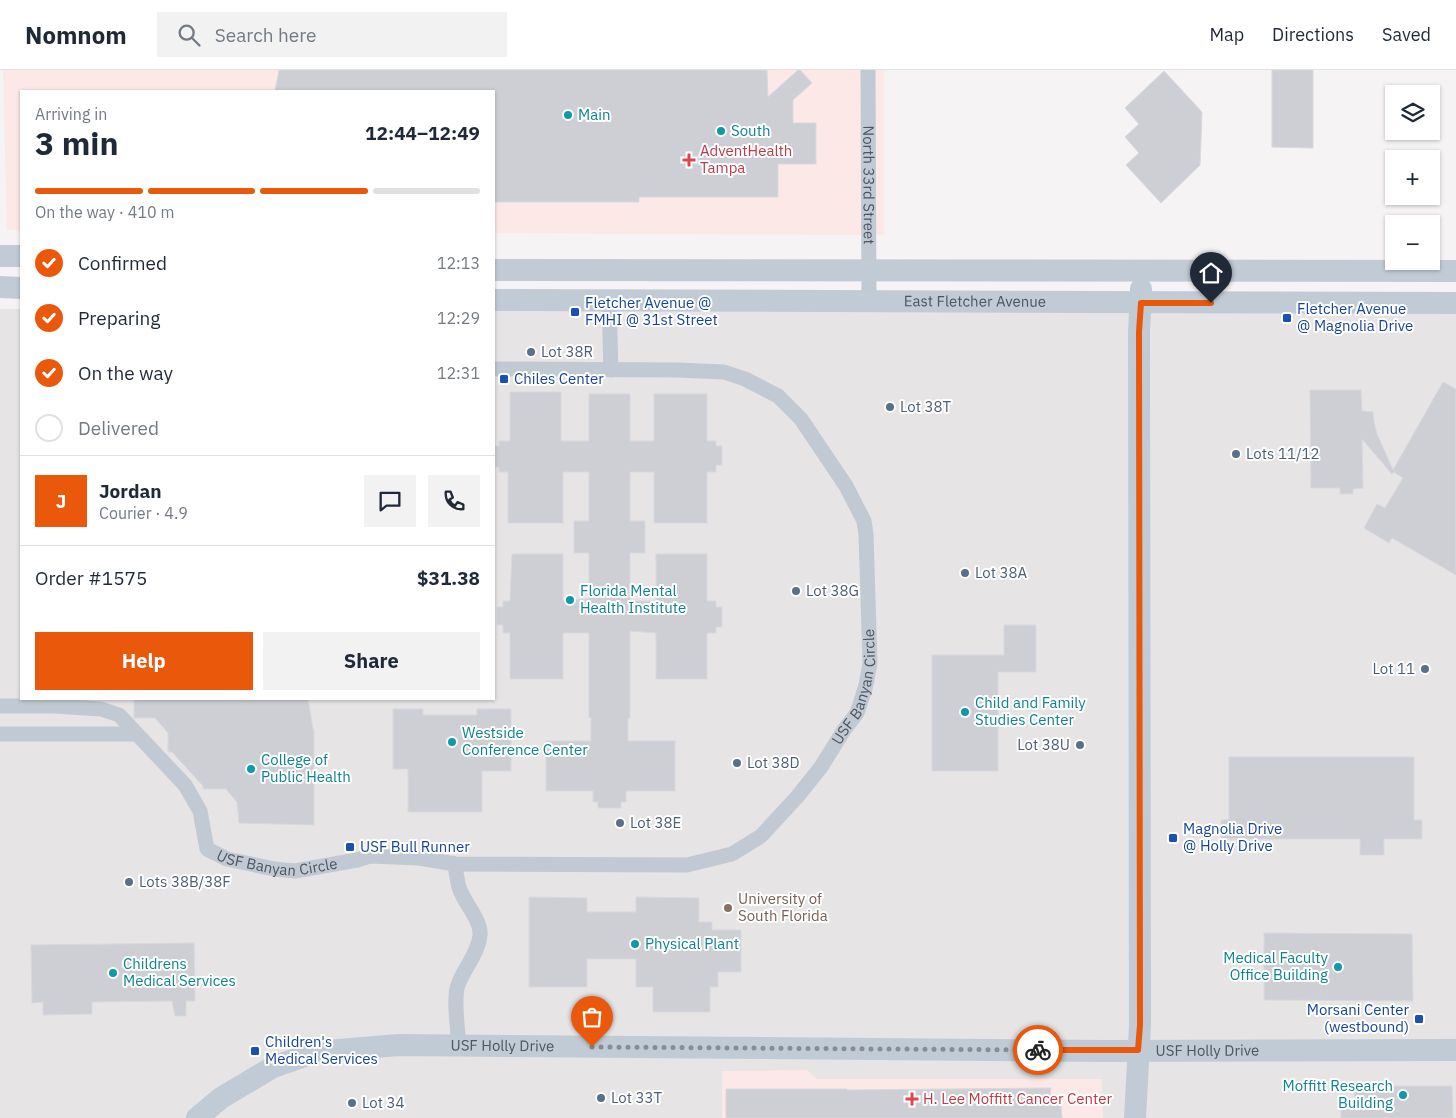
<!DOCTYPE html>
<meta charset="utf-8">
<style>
:root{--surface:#fff;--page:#f2f2f3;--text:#1f2937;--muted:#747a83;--line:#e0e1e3;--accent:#ea580c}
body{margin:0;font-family:"IBM Plex Sans",sans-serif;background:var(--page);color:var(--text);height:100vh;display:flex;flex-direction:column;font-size:19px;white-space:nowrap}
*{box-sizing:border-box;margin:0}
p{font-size:16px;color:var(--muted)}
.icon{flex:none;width:28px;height:28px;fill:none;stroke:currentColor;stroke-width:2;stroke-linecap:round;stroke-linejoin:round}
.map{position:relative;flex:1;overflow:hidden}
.side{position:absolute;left:20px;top:20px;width:475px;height:610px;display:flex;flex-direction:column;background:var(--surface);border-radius:0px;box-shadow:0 1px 4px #0004}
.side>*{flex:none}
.controls{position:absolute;left:1385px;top:15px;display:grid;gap:10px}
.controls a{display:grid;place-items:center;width:55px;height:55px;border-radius:0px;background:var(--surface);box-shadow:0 1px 4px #0004;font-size:25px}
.pin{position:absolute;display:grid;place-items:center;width:42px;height:42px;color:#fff;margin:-51px -21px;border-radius:50% 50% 50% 0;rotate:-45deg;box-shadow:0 0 5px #0007}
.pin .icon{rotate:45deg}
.courier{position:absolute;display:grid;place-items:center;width:50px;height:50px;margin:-25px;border:4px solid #ea580c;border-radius:50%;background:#fff;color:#222;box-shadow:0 1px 6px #0007}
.overview em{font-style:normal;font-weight:700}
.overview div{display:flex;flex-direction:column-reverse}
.overview{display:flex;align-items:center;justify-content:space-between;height:85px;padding:0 15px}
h1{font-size:32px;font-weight:700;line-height:38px}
.bar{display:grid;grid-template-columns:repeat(4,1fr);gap:8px 5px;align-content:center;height:60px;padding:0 15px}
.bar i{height:6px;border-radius:4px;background:var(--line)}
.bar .on{background:var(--accent)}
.bar p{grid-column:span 4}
.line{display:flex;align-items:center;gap:12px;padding:0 15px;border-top:1px solid var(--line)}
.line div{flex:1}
.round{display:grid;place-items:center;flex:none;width:52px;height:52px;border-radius:0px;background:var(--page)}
ol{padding:0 15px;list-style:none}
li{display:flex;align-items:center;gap:15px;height:55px}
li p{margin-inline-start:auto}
li .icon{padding:5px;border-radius:50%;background:var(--accent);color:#fff;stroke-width:4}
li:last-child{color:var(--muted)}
li i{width:28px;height:28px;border:2px solid var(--line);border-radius:50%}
.button{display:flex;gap:10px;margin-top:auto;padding:10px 15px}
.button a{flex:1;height:58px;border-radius:0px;background:var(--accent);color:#fff;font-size:20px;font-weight:700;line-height:58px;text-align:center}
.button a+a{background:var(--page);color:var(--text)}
header{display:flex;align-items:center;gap:30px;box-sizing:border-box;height:70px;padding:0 25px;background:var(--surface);border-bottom:1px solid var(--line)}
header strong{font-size:24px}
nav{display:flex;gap:28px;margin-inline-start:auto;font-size:18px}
.search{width:350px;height:45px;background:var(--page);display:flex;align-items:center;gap:12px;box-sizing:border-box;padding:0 18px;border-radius:0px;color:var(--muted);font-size:19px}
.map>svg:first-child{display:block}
</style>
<header>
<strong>Nomnom</strong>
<div class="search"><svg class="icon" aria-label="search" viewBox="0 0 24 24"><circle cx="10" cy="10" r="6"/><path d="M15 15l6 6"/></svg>Search here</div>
<nav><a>Map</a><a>Directions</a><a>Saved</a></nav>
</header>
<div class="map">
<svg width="1456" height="1048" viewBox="0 0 1456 1048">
<rect width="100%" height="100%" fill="#f5f3f3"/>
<polygon fill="#e6e4e5" points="0,239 21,239 21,629 494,629 494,240 1456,241 1456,1048 0,1048"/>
<g fill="#fce8e6">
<polygon points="3,0 884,0 884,165 494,163 494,21 21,21 21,160 7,160"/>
<polygon points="807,1000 817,1009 1102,1009 1103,1048 722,1048 722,1001"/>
</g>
<g fill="#cdcfd5" stroke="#d7d9de">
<polygon points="279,0 767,0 768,27 798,0 800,0 812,13 793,30 793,53 816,53 816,94 778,94 778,127 639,127 639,132 494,132 494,21 275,21"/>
<polygon points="1272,0 1313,0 1313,78 1272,77"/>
<polygon points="1164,1 1202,42 1200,95 1161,133 1126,95 1139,83 1125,67 1139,54 1125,38"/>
<polygon points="1443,312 1456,319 1456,505 1392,468 1389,473 1364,458 1377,434 1385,438 1403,408 1394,402 1392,404 1362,369 1363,418 1353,419 1353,424 1340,424 1340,418 1311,418 1310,320 1361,320 1362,341 1373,342 1374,352 1377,364 1393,400"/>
<polygon points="510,322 561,322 561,371 589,371 589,324 630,324 630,371 654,371 654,324 707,324 707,371 716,371 716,376 722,376 722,395 716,395 716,402 707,402 707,453 654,453 654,402 630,402 630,451 645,451 645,483 630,483 630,531 656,531 656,484 707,484 707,531 716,531 716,537 722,537 722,557 716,557 716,563 707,563 707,609 656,609 656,563 630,561 630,648 628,648 628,671 675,671 675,721 626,721 626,732 621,732 621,738 598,738 598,732 593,732 593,721 546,721 546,671 591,671 591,648 589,648 589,563 563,563 563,609 510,609 510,563 503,563 503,555 497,555 497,537 503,537 503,531 510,531 512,484 563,484 563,530 589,529 589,483 574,483 574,451 589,451 589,402 563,402 563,453 508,453 508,402 499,402 499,397 495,397 495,376 499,376 499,371 510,371"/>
<polygon points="1004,555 1036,555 1036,602 998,602 998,701 932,701 932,585 1004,585"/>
<polygon points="134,629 308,629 313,659 314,659 314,755 239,753 237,732 226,719 203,719 203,716 172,682 168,682 168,663 155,648 134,648"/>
<polygon points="393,639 423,639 423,645 477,645 477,639 511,639 511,701 482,701 482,742 408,742 408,699 393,699"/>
<polygon points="1229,687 1414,687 1414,750 1422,750 1422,769 1384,769 1384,785 1360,785 1360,769 1221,769 1221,750 1229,750"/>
<polygon points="529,827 587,828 587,842 636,842 636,827 699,828 699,852 712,852 712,860 741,860 741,902 718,902 718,917 710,917 710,942 653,942 653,917 636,917 636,889 587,889 587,917 529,917"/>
<polygon points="1264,863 1412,864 1413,931 1264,930"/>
<polygon points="194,873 195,931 186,931 186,946 175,946 172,931 92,932 92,944 43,945 43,932 32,933 31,875"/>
<polygon points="1354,1016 1452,1016 1453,1048 1341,1048 1341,1033 1355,1033"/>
<polygon points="1051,1018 1050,1025 1060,1025 1062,1048 726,1048 726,1019 847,1019 847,1020"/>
</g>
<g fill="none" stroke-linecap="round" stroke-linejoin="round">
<g stroke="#c1cad2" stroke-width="15">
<path id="s1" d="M868,0L869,231"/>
<polyline points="609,231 611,300"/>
<path id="s2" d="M0,636H55L101,639L119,645L185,715L200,741L207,779L227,789L274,799L295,801L357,790L370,786L419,788L455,794L687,795L732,784L761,766L797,727L821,697L844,660L857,643L862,628L866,615L870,593L866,464L864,451L846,416L801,349L778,326L745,309L724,302L677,300L494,299"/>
<polyline points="0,664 136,664"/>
<path d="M455,794C456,802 457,812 460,820C465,834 482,851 480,866C478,884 464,898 458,915C453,928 458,961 459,976"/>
</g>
<g stroke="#c1cbd6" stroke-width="22">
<polyline points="0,186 21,186"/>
<polyline points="494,200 1456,201"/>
<polyline points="0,217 21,218"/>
<path id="s3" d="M494,230L1456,233"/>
<path id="s4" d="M197,1048L221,1028L273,997L316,982L398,975L1107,981L1456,980"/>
<polyline points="1135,1048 1140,955 1139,262 1141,219"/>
</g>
</g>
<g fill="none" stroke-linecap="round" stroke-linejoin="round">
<polyline stroke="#868d94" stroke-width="5" stroke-dasharray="0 9" points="592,977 1038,980"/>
<polyline stroke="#ea580c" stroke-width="6" points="1038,980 1138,980 1140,955 1139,262 1141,233 1211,233"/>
</g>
<g fill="#0f9aa8" stroke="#fff" stroke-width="2">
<circle cx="568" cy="45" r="5"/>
<circle cx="721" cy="61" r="5"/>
<circle cx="570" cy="530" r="5"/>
<circle cx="965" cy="642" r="5"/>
<circle cx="452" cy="672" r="5"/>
<circle cx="251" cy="699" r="5"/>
<circle cx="635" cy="874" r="5"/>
<circle cx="1338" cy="897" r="5"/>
<circle cx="113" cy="903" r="5"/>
<circle cx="1403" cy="1025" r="5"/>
</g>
<g fill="#e0444e" stroke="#fff" stroke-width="2">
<path d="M686.5 82.5h5v5h5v5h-5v5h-5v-5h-5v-5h5z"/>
<path d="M909.5 1021.5h5v5h5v5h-5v5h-5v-5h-5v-5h5z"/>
</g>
<g fill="#1a4fb4" stroke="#fff" stroke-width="2">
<rect x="570" y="237" width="10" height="10" rx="2.5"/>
<rect x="1282" y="243" width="10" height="10" rx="2.5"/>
<rect x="499" y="304" width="10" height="10" rx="2.5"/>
<rect x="1168" y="763" width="10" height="10" rx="2.5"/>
<rect x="345" y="772" width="10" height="10" rx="2.5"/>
<rect x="1414" y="944" width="10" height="10" rx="2.5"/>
<rect x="250" y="976" width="10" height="10" rx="2.5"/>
</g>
<g fill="#5c6f8a" stroke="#fff" stroke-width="2">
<circle cx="531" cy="282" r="5"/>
<circle cx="890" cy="337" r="5"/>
<circle cx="1236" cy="384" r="5"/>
<circle cx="965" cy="503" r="5"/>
<circle cx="796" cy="521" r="5"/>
<circle cx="1425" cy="599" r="5"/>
<circle cx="1080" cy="675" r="5"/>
<circle cx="737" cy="693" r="5"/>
<circle cx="620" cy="753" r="5"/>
<circle cx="129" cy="812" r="5"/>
<circle cx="601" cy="1028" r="5"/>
<circle cx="352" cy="1033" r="5"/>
</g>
<circle fill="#8d6e63" stroke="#fff" stroke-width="2" cx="728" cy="838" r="5"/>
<g text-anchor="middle" stroke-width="4" stroke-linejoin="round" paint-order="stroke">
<g font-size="15" fill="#0d838f" stroke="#fff" text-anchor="start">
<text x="578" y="50">Main</text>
<text x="731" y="66">South</text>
<text x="580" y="526">Florida Mental<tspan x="580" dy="17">Health Institute</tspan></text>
<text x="975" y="638">Child and Family<tspan x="975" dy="17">Studies Center</tspan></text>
<text x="462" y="668">Westside<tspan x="462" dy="17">Conference Center</tspan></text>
<text x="261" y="695">College of<tspan x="261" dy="17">Public Health</tspan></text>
<text x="645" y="879">Physical Plant</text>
<text x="1328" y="893" text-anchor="end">Medical Faculty<tspan x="1328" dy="17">Office Building</tspan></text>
<text x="123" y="899">Childrens<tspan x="123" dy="17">Medical Services</tspan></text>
<text x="1393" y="1021" text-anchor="end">Moffitt Research<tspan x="1393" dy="17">Building</tspan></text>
</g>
<g font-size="15" fill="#be3a42" stroke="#fff" text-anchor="start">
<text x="700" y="86">AdventHealth<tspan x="700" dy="17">Tampa</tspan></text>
<text x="923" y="1034">H. Lee Moffitt Cancer Center</text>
</g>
<g font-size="15" fill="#4a5661" stroke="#fff">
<text dy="5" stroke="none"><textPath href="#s1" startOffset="115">North 33rd Street</textPath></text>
<text dy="5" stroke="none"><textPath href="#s3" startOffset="481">East Fletcher Avenue</textPath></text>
<text dy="5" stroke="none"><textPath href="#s2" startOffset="1032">USF Banyan Circle</textPath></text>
<text dy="5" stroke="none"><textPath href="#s2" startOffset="358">USF Banyan Circle</textPath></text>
<text dy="5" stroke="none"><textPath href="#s4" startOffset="324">USF Holly Drive</textPath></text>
<text dy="5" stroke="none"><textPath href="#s4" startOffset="1029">USF Holly Drive</textPath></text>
</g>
<g font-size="15" fill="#164399" stroke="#fff" text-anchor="start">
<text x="585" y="238">Fletcher Avenue @<tspan x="585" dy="17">FMHI @ 31st Street</tspan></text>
<text x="1297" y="244">Fletcher Avenue<tspan x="1297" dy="17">@ Magnolia Drive</tspan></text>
<text x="514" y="314">Chiles Center</text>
<text x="1183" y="764">Magnolia Drive<tspan x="1183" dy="17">@ Holly Drive</tspan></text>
<text x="360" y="782">USF Bull Runner</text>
<text x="1409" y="945" text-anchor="end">Morsani Center<tspan x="1409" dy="17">(westbound)</tspan></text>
<text x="265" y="977">Children's<tspan x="265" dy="17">Medical Services</tspan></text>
</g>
<g font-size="15" fill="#4e5e75" stroke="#fff" text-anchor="start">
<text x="541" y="287">Lot 38R</text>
<text x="900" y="342">Lot 38T</text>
<text x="1246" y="389">Lots 11/12</text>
<text x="975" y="508">Lot 38A</text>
<text x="806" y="526">Lot 38G</text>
<text x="1415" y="604" text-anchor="end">Lot 11</text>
<text x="1070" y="680" text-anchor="end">Lot 38U</text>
<text x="747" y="698">Lot 38D</text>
<text x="630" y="758">Lot 38E</text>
<text x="139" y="817">Lots 38B/38F</text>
<text x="611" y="1033">Lot 33T</text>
<text x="362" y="1038">Lot 34</text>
</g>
<g font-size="15" fill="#785e54" stroke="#fff" text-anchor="start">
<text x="738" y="834">University of<tspan x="738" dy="17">South Florida</tspan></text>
</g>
</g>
</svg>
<div class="controls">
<a><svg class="icon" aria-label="layers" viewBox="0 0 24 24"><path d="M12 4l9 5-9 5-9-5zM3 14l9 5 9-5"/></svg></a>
<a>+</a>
<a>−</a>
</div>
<div class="pin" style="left:592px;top:977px;background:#ea580c"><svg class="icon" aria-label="bag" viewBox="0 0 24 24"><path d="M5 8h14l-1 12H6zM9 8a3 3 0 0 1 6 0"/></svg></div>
<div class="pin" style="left:1211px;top:233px;background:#1f2937"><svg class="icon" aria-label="home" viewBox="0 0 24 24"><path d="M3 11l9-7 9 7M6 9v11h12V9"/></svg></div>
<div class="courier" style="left:1038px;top:980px"><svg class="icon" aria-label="bike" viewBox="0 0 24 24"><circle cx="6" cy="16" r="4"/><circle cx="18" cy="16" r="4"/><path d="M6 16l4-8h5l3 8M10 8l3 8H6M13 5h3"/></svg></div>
<section class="side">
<div class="overview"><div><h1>3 min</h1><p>Arriving in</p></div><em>12:44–12:49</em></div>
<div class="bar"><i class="on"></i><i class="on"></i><i class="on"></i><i></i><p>On the way · 410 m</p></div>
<ol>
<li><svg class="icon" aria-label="check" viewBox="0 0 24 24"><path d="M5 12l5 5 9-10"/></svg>Confirmed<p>12:13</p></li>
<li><svg class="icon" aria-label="check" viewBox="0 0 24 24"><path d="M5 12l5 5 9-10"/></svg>Preparing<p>12:29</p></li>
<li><svg class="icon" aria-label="check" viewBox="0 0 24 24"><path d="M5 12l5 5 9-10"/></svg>On the way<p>12:31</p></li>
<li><i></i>Delivered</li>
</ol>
<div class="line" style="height:90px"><b class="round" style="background:var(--accent);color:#fff">J</b><div><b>Jordan</b><p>Courier · 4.9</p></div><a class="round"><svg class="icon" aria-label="chat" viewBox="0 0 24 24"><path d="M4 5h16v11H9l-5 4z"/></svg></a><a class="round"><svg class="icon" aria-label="phone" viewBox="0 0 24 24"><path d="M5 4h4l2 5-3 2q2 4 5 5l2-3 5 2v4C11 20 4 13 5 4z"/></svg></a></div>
<div class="line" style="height:65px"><div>Order #1575</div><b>$31.38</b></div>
<div class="button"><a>Help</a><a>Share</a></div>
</section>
</div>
